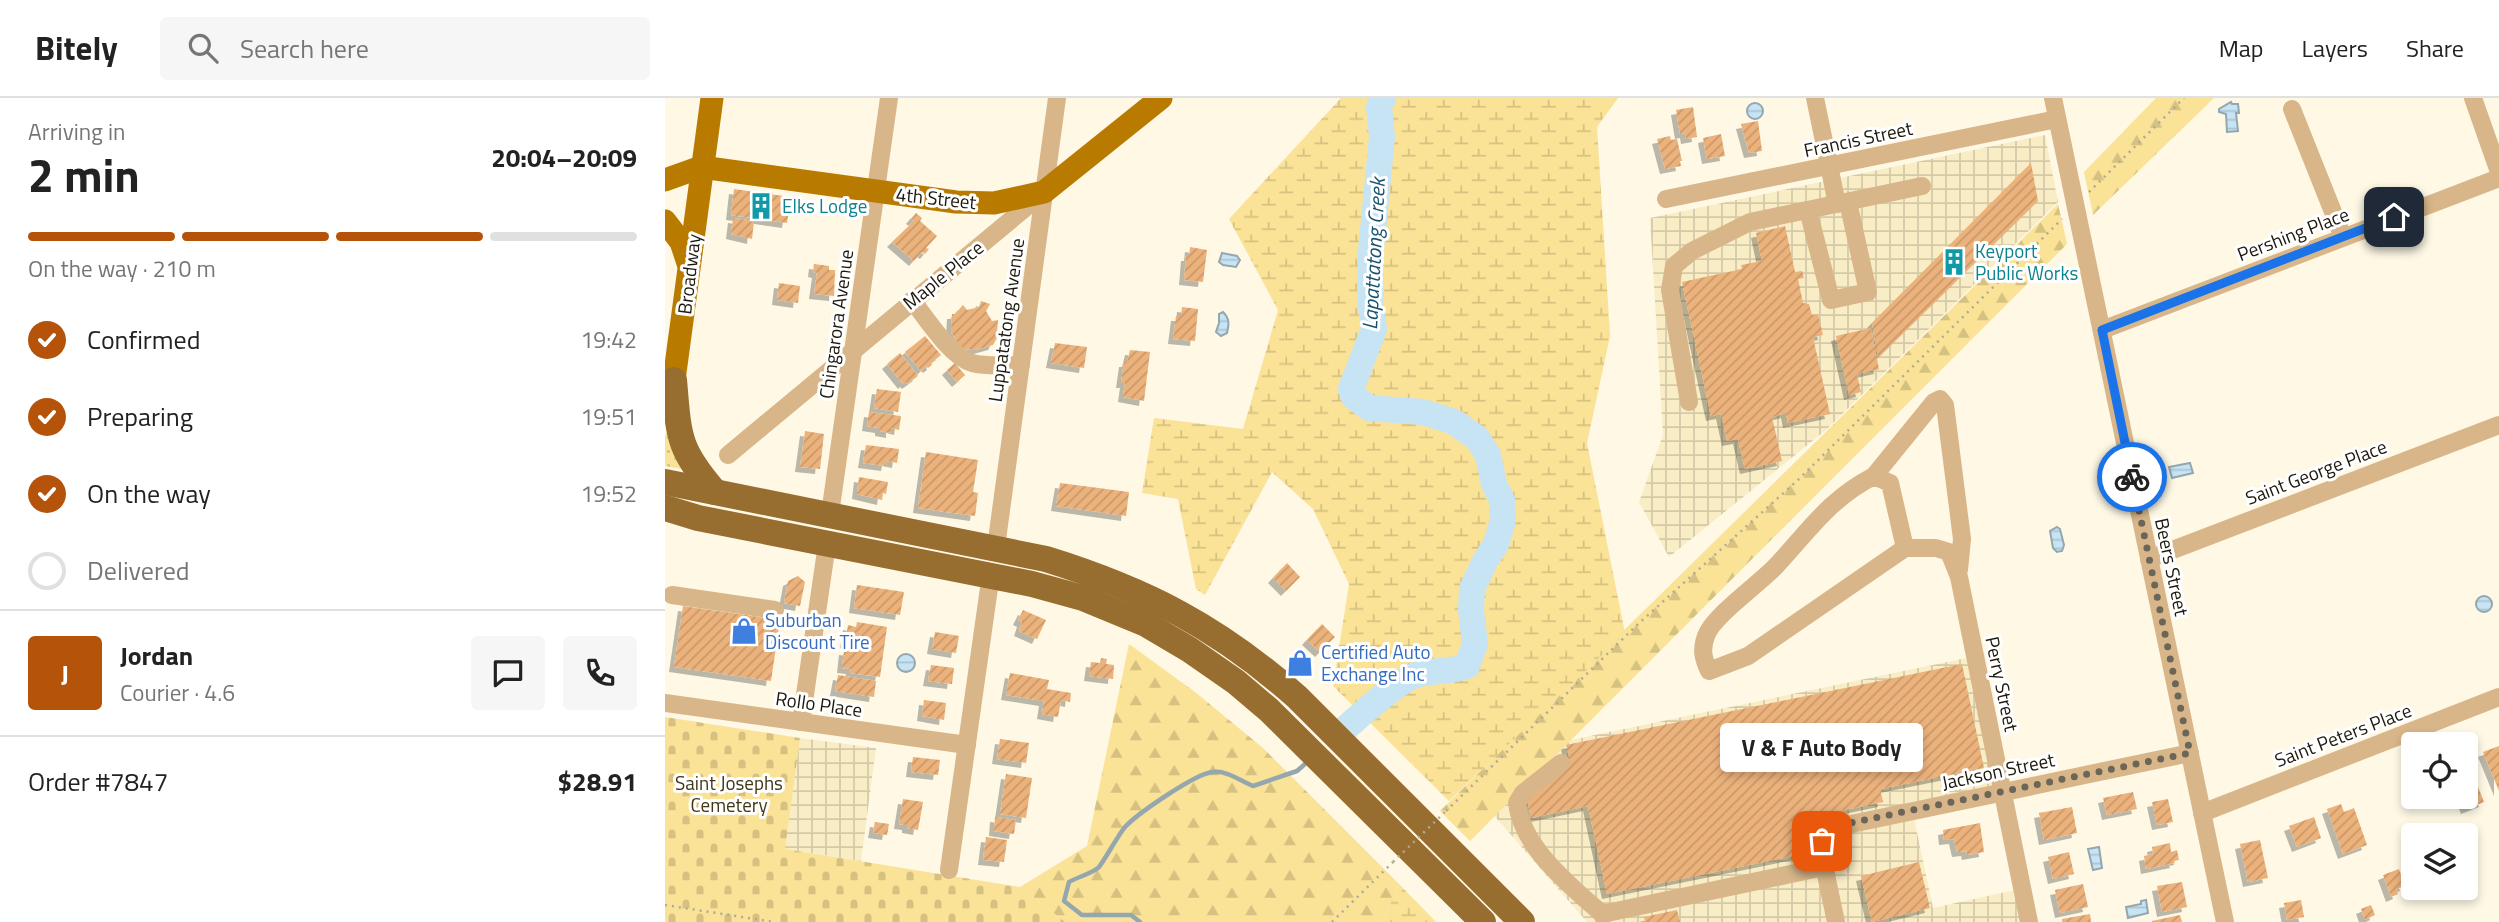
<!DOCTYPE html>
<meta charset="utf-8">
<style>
:root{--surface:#fff;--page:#f6f6f6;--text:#222;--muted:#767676;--line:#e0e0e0;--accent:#b45309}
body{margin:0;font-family:"Titillium Web",sans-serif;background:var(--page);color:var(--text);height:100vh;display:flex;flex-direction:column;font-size:26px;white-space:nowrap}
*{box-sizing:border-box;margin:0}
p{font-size:23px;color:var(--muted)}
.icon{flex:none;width:38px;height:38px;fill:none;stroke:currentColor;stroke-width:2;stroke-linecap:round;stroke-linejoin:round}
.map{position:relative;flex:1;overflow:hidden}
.panel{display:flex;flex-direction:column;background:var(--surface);width:665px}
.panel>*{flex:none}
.controls{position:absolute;left:1736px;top:634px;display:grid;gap:14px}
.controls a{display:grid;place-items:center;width:77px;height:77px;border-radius:7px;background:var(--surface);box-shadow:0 4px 10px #0003;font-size:35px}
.pin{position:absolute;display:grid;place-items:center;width:60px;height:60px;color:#fff;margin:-30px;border-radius:14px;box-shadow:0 4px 10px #0006}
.courier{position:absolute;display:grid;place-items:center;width:70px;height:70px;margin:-35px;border:5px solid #1a73e8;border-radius:50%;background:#fff;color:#222;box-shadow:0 2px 9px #0007}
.bubble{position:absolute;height:49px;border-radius:7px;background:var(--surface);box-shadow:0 4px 10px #0003;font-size:23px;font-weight:700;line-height:49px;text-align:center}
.overview em{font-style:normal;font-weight:700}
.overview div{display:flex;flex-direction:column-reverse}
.overview{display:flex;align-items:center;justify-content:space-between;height:119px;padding:0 28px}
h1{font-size:46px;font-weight:700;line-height:52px}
.bar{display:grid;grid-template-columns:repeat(4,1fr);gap:10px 7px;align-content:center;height:84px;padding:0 28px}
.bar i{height:9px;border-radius:5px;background:var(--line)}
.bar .on{background:var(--accent)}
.bar p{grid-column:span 4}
.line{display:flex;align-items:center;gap:18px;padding:0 28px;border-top:2px solid var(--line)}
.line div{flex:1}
.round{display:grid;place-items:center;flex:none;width:74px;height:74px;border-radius:7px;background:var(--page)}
ol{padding:0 28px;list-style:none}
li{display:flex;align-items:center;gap:21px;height:77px}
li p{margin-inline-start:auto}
li .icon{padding:7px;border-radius:50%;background:var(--accent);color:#fff;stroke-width:4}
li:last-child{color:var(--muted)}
li i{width:38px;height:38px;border:4px solid var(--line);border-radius:50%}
header{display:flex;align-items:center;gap:42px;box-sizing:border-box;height:98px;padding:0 35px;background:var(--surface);border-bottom:2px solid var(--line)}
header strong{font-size:33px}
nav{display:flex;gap:38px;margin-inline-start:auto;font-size:24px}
.search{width:490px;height:63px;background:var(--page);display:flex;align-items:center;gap:18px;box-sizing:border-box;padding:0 24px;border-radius:7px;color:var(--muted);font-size:26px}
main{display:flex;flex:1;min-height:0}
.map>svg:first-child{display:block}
</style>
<header>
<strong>Bitely</strong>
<div class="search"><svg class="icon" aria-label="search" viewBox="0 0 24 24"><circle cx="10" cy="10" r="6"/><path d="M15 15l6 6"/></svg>Search here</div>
<nav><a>Map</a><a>Layers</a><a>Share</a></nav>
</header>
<main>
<section class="panel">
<div class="overview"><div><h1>2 min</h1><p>Arriving in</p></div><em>20:04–20:09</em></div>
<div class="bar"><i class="on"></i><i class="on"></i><i class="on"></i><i></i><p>On the way · 210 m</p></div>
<ol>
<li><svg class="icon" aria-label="check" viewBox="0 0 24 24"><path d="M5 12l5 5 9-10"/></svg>Confirmed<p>19:42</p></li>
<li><svg class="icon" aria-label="check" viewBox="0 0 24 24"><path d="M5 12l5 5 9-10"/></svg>Preparing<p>19:51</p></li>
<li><svg class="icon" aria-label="check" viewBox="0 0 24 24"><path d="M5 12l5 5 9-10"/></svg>On the way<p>19:52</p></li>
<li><i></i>Delivered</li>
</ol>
<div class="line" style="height:126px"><b class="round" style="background:var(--accent);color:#fff">J</b><div><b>Jordan</b><p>Courier · 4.6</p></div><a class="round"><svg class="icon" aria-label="chat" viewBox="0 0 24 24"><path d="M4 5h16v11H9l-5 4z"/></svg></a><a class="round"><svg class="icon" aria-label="phone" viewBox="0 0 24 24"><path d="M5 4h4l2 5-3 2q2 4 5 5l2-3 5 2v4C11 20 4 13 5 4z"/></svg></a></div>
<div class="line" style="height:91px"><div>Order #7847</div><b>$28.91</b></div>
</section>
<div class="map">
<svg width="1834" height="824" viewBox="0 0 1834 824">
<defs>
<pattern id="industrial-grid" width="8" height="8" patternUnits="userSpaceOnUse" patternTransform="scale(1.75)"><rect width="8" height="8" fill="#f9edc5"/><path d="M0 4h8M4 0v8" fill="none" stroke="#d5caa8"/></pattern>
<pattern id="grass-dots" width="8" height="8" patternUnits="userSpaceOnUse" patternTransform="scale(1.75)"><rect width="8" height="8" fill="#fae297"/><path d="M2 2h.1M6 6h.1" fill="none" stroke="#d6c181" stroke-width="1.8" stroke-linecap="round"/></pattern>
<pattern id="forest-firs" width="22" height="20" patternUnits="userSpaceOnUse" patternTransform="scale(1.75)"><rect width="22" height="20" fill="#fae297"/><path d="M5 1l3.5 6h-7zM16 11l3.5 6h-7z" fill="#d6c181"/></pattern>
<pattern id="wetland-marsh" width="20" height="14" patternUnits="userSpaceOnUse" patternTransform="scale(1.75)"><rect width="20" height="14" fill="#fae297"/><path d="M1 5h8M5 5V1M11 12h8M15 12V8" fill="none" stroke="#d6c181"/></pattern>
<pattern id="cemetery-stones" width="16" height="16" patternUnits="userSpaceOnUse" patternTransform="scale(1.75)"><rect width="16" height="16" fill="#fae297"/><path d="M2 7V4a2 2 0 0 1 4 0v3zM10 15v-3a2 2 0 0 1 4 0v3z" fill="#d6c181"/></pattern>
<pattern id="water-rules" width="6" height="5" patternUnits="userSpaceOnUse" patternTransform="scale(1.75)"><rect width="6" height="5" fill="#c7e4f5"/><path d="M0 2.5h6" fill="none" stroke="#aac3d1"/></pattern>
<pattern id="building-hatch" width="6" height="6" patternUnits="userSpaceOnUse" patternTransform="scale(1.75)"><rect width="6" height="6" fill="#ecb27c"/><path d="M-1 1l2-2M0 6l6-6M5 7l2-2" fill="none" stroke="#ca986a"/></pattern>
<filter id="shadow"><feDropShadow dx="-5" dy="5" stdDeviation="0" flood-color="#0004"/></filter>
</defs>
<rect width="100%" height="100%" fill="#fef8e5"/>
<g fill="url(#industrial-grid)">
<polygon points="1380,37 1393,104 1161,332 1004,459 974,404 998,337 985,120"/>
<polygon points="1311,558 1337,701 1249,720 1268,810 1350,792 1356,824 922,824 826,714 901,643"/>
<polygon points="135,640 211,650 196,763 119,751"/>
</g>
<polygon fill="url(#grass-dots)" points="2,334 22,372 0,368 0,337"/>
<g fill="url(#forest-firs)">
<polygon points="1491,0 1549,0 1428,117 1419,74"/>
<polygon points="1393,106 1402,146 805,743 775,713"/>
<polygon points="464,546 530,594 598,650 734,786 718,824 400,824 355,789 422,748"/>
</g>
<g fill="url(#wetland-marsh)">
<polygon points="676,0 953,0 932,29 945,238 922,345 960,535 784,703 668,588 684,486 648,411 607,374 540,497 531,491 513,401 477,395 489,320 578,331 613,212 564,121"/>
<polygon points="734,786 771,824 718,824"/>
</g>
<polygon fill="url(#cemetery-stones)" points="0,619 135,640 120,751 355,789 400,824 0,824"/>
<g fill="url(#water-rules)" stroke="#94a7af" stroke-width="2">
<polygon points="1566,4 1567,6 1573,6 1574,15 1571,15 1573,33 1562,34 1561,16 1554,14 1554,11"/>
<circle cx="1090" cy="13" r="8"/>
<polygon points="557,155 572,158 575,162 571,169 558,167 554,164"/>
<path d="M558,214C565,221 564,226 562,235L556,238L551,234L554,225V216Z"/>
<polygon points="1525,365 1528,375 1507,380 1504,369"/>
<polygon points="1392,429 1395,431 1399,447 1397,453 1392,454 1388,450 1385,433"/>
<circle cx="1819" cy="506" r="8"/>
<circle cx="241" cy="565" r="9"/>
<polygon points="1434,749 1437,770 1428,772 1423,751"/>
<polygon points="1481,802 1483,815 1463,820 1461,809 1476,806 1476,803"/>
</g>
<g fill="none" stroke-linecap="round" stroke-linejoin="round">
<path stroke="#94a7af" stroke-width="4.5" d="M475,824L466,817H417L399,803L404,784C413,779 425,776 433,770C437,767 453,737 460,729C472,716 531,675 548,674C561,672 576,683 588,688L632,673L640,666"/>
<path stroke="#c7e4f5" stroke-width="26" d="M682,629C700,613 727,588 748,578C765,571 785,575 802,568L810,546L806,512L807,491L820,463L831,446L838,422L837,402L829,386L823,357L812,340L789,324L758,314L704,310L688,298L686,291L709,231L705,203L706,152L717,39L714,9L718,0"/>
</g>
<g fill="url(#building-hatch)" filter="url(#shadow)">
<polygon points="1028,9 1032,39 1021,41 1020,35 1015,36 1011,12"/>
<polygon points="1093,23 1097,53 1084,55 1076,26"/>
<polygon points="1056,36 1060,58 1042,61 1038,40"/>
<polygon points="1005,38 1006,42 1012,41 1017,63 1015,63 1016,68 1000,71 992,41"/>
<polygon points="1366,65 1373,103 1213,260 1207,225"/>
<polygon points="69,91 126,99 122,125 66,117"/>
<polygon points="251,115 257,120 255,123 272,138 261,150 264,151 260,156 257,154 249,163 227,144 249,123 246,121"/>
<polygon points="68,120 89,123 87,141 66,136"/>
<polygon points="1120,128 1130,174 1137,173 1139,180 1133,181 1138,205 1144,206 1147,217 1153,216 1158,237 1148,239 1165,316 1123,325 1121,315 1107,319 1117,363 1080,371 1073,341 1062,343 1056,316 1046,318 1017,184 1077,171 1076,167 1097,163 1091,135"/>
<polygon points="525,149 542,152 538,184 519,182 521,158 524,158"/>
<polygon points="149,166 164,168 164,172 170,172 169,198 149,196 152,175 148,174"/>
<polygon points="114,185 135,188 133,205 112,202"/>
<polygon points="316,203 325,206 321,213 327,223 333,222 332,235 334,236 328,247 310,252 300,251 294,247 286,234 287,216 290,216 298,207 302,212 314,209"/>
<polygon points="517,209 533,211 530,243 508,241 511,218 516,218"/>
<polygon points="1206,230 1214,271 1192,276 1196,294 1184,297 1171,238"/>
<polygon points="260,238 276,257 266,265 267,267 263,270 261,268 256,273 240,254"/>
<polygon points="390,245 422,249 419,270 386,265"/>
<polygon points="465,252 485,254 479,303 458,299 460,285 456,285 459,264 462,264"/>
<polygon points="235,255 253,278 242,286 240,284 238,286 222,266"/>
<polygon points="290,265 300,277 292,284 282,272"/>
<polygon points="212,291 236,294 233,314 209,310"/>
<polygon points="204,314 236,318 234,332 226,330 226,335 215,333 215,330 202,328"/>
<polygon points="140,333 159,336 155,371 135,369"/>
<polygon points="201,347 234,351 232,365 222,363 221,368 198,365"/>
<polygon points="261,354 313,362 308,394 313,395 310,418 253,410"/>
<polygon points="194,379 223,384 221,396 218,395 217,402 192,396"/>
<polygon points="395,385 464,394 461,418 391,408"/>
<polygon points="622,465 635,479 621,493 608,480"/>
<polygon points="133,478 140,484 135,508 119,505 123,483"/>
<polygon points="192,487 239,494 235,517 189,510"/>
<polygon points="18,508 115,522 106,583 9,569"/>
<polygon points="358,512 381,522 372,541 354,533 357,524 353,522"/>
<polygon points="192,524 222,529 215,579 185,575 186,571 177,570 179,552 188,553 189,547 180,545 183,527 191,529"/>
<polygon points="657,526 670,539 655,554 642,542"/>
<polygon points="270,534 294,538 291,555 267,551"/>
<polygon points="436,560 442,561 441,566 449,567 448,581 424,578 426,564 435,565"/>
<polygon points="1297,566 1319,670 1215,691 1218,704 1136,721 1143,755 942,796 923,708 866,720 862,699 905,663 901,647"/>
<polygon points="266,567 289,570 287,586 263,583"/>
<polygon points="345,575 384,582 382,591 406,595 405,604 396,602 393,619 377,616 379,603 341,597"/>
<polygon points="173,577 211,583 209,599 170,593"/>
<polygon points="259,602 281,605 279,622 257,618"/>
<polygon points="335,641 364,645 361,665 332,661"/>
<polygon points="1834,648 1834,693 1818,654"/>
<polygon points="248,659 275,662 273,677 246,674"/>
<polygon points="1805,668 1819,704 1801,711 1796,698 1801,698 1801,670"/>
<polygon points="341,676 367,680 361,720 335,716"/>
<polygon points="1468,694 1472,711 1442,717 1438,700"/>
<polygon points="238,701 258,704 253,732 242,730 242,727 234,726"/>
<polygon points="1503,701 1508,724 1492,727 1487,704"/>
<polygon points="1676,706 1679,714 1689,710 1702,747 1678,756 1662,711"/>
<polygon points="1407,709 1412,735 1379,742 1374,715"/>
<polygon points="330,719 351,722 349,736 329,733"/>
<polygon points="1649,719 1656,740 1632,749 1624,728"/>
<polygon points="210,724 224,726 222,737 208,735"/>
<polygon points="1315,725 1319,754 1302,757 1301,753 1292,754 1289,741 1279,742 1278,732"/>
<polygon points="1803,727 1809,744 1801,747 1801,737 1790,737 1788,733"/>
<polygon points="321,739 342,742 339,764 318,762"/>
<polygon points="1595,742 1603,780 1583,784 1575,746"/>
<polygon points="1505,745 1506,754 1512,752 1514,762 1509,763 1510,765 1481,771 1479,758 1488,756 1487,749"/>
<polygon points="1404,754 1409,776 1388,781 1383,759"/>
<polygon points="1254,764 1265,810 1207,824 1196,778"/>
<polygon points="1734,771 1740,788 1731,791 1733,796 1726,799 1718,777"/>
<polygon points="1517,784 1522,809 1497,814 1492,788"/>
<polygon points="1418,786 1423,809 1395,815 1390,792"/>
<polygon points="1636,802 1639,819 1622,822 1619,805"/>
<polygon points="1706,807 1710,817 1700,822 1696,811"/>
<polygon points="1012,812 1015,824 980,824 979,819"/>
<polygon points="1425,816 1426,824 1397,824 1397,821"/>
<polygon points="1515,817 1517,824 1487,824 1487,823"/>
</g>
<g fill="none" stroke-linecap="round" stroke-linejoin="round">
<g stroke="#afa999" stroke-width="2.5" stroke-dasharray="2 5" stroke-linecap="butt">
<polyline points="1424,94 1519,0"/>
<polyline points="781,713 972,527 1134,381 1397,121"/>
<polyline points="0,807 109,824"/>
<polyline points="667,824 728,764"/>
</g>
<g stroke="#d8b689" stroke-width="18">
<polyline points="1150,0 1172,106"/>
<polyline points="1388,0 1560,824"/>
<polyline points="1808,0 1834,74"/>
<polyline points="1627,11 1678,139"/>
<polyline points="1001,101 1392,21"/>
<polyline points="1143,112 1166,202 1203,194 1183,104"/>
<path d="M247,202C261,220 285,258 307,265C322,269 340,267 356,267"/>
<polyline points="1437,232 1834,80"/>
<polyline points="1024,304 1005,192 1009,168 1027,153 1085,124 1257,88"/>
<polyline points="63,357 377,96"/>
<polyline points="1209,378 1269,304 1275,301 1280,307 1297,441 1294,472"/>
<polyline points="165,416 224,0"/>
<polyline points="331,449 392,0"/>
<path d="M1240,450L1225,385L1209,378C1164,401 1143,434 1110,469C1094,486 1048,518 1041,538C1036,552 1038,560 1044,573L1083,558L1240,450H1271L1284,454L1294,479L1364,824"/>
<polyline points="1484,461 1834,327"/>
<polyline points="7,497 110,512"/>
<polyline points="0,605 302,647"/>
<polyline points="136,624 162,446"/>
<path d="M896,665L858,695L852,705C857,750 906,788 937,816L1159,769"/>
<polyline points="1537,715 1834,599"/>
<polyline points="284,772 326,476"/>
<polyline points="1171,824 1156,753 1159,737 1167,730 1525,655"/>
</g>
<g stroke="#b87b00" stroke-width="23">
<polyline points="0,82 36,69 291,104 329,105 379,94 496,0"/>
<polyline points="0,123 16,144 23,165"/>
<polyline points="9,282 47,0"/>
</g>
<g stroke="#986e30" stroke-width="26">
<path d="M9,282C14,338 12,350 50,394"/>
<path d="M0,384L381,461C481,492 553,529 632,599L857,824"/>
<polyline points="0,410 33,420 367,486 418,500 481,526 525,552 571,584 604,612 818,824"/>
</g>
<polyline stroke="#afa999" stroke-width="2.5" stroke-dasharray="2 5" stroke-linecap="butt" points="728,764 781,713"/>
</g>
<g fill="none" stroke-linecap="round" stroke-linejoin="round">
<polyline stroke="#6b6658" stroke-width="7" stroke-dasharray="0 12.6" points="1157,743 1162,733 1180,726 1525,655 1467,379"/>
<polyline stroke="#1a73e8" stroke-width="9" points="1467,379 1437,232 1729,119"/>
</g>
<defs>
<symbol id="building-bare" viewBox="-9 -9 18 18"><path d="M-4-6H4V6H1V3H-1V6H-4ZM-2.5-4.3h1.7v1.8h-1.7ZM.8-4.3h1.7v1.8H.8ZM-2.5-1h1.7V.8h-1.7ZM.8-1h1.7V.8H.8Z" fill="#0f9aa8" stroke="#fff" stroke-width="2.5" paint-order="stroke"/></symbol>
<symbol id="shop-bare" viewBox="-9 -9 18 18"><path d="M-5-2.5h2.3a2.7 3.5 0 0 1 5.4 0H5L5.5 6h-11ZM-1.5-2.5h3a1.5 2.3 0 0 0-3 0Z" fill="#3f7fe0" stroke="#fff" stroke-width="2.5" paint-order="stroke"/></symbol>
</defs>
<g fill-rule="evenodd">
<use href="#building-bare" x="77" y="89" width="38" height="38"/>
<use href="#building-bare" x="1270" y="145" width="38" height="38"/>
<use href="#shop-bare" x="60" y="514" width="38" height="38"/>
<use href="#shop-bare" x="616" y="546" width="38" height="38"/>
</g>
<g text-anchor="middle" stroke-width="6" stroke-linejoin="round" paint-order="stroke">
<g font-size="19" fill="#1c180c" stroke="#fff">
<text transform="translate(1193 41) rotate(-12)" y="7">Francis Street</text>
<text transform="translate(271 100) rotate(6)" y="7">4th Street</text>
<text transform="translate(1628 136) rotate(-21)" y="7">Pershing Place</text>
<text transform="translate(24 176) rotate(-83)" y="7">Broadway</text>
<text transform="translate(278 177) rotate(-39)" y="7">Maple Place</text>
<text transform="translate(341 222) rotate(-82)" y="7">Luppatatong Avenue</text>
<text transform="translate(171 226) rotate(-82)" y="7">Chingarora Avenue</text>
<text transform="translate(1651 374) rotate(-21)" y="7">Saint George Place</text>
<text transform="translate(1507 469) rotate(78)" y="7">Beers Street</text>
<text transform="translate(1337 586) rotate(78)" y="7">Perry Street</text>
<text transform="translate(154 606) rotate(8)" y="7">Rollo Place</text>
<text transform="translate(1678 637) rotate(-21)" y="7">Saint Peters Place</text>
<text transform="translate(1333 673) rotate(-12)" y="7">Jackson Street</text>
</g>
<g font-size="19" fill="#0d838f" stroke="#fff" text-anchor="start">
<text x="117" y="115">Elks Lodge</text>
<text x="1310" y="160">Keyport<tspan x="1310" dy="22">Public Works</tspan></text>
</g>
<g font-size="19" fill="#366cbe" stroke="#fff" text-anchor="start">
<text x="100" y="529">Suburban<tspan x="100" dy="22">Discount Tire</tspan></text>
<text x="656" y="561">Certified Auto<tspan x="656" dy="22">Exchange Inc</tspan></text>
</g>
<g font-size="19" fill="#413716" stroke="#fff">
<text x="64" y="692">Saint Josephs<tspan x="64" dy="22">Cemetery</tspan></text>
</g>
<g font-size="21" font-style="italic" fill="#175370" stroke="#fff">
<text transform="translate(709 156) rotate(-87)" y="7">Lapattatong Creek</text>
</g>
</g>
</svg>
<div class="controls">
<a><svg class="icon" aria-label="locate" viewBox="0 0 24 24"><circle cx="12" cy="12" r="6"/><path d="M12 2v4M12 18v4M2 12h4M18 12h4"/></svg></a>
<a><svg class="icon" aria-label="layers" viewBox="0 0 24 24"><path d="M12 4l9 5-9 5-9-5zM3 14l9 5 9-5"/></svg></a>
</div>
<div class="pin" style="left:1157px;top:743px;background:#ea580c"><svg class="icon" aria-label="bag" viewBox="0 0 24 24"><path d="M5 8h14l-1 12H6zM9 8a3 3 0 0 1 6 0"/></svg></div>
<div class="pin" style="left:1729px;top:119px;background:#1f2937"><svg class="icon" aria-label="home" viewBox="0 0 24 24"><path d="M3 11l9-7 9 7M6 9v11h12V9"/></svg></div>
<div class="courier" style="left:1467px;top:379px"><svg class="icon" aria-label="bike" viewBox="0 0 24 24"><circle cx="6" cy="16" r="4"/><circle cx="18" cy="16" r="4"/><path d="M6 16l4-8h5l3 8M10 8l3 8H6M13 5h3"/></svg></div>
<div class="bubble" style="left:1055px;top:625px;width:203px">V &amp; F Auto Body</div>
</div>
</main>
